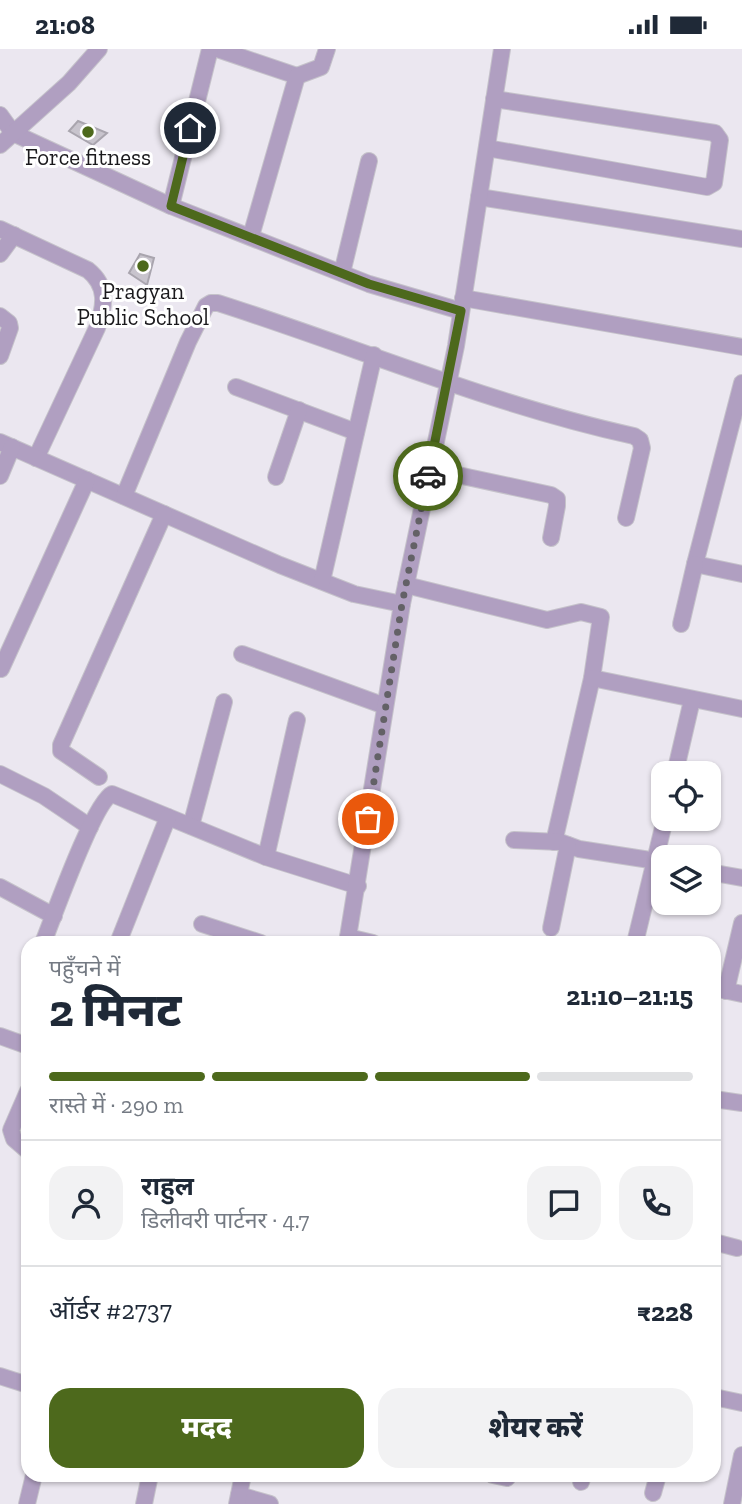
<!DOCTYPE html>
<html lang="hi">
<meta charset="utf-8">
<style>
:root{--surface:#fff;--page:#f2f2f3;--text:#1f2937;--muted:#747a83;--line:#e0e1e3;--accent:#4d691c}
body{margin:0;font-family:"Zilla Slab","Noto Sans Devanagari",serif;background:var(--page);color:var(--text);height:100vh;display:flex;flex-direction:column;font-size:26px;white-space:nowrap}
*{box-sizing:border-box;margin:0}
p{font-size:23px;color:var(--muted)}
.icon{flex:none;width:38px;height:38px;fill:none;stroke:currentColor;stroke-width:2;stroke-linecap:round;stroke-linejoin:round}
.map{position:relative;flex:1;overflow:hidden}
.details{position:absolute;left:21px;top:887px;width:700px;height:546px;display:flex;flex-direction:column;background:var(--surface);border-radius:21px;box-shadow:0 2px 5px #0004}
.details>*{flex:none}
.tools{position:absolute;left:651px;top:712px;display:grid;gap:14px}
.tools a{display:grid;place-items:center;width:70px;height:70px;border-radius:14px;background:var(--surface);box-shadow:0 2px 5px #0004;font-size:35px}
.pin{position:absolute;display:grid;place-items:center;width:60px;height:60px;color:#fff;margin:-30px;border:4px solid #fff;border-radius:50%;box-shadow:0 2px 7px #0007}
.courier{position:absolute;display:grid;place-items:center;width:70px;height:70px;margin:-35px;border:5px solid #4d691c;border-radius:50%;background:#fff;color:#222;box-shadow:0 2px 9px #0007}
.headline em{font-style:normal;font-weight:800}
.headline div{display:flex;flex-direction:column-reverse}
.headline{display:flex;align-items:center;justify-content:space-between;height:119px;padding:0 28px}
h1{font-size:46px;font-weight:800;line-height:52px}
.bar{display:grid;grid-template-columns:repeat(4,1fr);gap:10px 7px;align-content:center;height:84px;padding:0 28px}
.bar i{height:9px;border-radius:5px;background:var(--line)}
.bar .active{background:var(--accent)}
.bar p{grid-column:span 4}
.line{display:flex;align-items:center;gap:18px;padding:0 28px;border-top:2px solid var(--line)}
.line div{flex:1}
.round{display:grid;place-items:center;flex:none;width:74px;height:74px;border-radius:21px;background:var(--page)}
.action{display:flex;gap:14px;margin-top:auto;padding:14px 28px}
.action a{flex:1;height:80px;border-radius:21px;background:var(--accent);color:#fff;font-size:28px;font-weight:800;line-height:80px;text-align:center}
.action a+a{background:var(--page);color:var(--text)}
.status{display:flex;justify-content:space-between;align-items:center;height:49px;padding:0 35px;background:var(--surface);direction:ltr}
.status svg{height:19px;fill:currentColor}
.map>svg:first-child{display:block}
</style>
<div class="status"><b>21:08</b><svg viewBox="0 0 49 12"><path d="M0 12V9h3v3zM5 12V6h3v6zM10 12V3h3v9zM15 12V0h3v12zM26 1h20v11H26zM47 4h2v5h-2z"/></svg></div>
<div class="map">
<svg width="742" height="1455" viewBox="0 0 742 1455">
<rect width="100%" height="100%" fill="#ebe7f0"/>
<g fill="#c8c4cd" stroke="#a9a5ae" stroke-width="2">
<polygon points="78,72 107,84 93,96 69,82"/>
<polygon points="140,205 154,209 147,236 129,224"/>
</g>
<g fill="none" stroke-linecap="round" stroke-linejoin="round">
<defs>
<g id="minor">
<polyline points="217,0 297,27 251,187"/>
<polyline points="297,27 321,18 327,0"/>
<polyline points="0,66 13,84 171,157 369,235 461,262"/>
<polyline points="0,96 69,34 99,0"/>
<polyline points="487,99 707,138 714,134 720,91 715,84 494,50"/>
<polyline points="479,148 742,190"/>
<polyline points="171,157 210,0"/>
<path d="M0,180L88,221C108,237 105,257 97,279L36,409"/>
<polyline points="0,205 14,186"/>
<polyline points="342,224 369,112"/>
<polyline points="463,249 742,298"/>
<polyline points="0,267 9,274 10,279 0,307"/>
<polyline points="742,334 695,515 742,525"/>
<polyline points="236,338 356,383"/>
<polyline points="0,393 280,516 354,545 402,555"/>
<polyline points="430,420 551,446 557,450 557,457 551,489"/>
<polyline points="0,427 12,398"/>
<polyline points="276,428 299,361"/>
<path d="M124,447L188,293L206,257L211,254H218C356,298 492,356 634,387L640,391L642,399L626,469"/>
<polyline points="322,532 374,306"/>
<polyline points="406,536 547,571 581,563 601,568 592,629 554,793"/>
<polyline points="681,575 695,515"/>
<polyline points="242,605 385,657"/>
<polyline points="1,620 87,431"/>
<polyline points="592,629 742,660"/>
<polyline points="675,724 692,651"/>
<polyline points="0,725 44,747 90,778"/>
<polyline points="99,728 61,702 61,696 164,465"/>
<polyline points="191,777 224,653"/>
<polyline points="514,791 560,793 579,800 663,813"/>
<polyline points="266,808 297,671"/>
<polyline points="709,823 742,829"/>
<polyline points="0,838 54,867"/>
<polyline points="202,875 261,894"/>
<polyline points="551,879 568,796"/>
<polyline points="348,888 373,894"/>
<path d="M43,894C53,869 94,753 112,745L266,808L358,837"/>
<polyline points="118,894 168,768"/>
<polyline points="347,894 402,555 456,297 502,0"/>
<polyline points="635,894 665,770"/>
<polyline points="714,939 742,945"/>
<polyline points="726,942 742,874"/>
<polyline points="0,987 28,997"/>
<polyline points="28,1042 11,1081 14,1090 28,1102"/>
<polyline points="714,1050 742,1054"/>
<polyline points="714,1193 737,1199"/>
<polyline points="0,1327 28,1336"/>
<polyline points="714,1348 742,1354"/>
<polyline points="493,1426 507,1429"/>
<polyline points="581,1433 583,1426"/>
<polyline points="653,1444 658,1426"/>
<polyline points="239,1446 270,1455"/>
<polyline points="27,1455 34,1426"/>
<polyline points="144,1455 150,1426"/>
<polyline points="237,1455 243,1426"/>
<polyline points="732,1455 742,1406"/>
</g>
</defs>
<use href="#minor" stroke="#c5c2ca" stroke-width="18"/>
<use href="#minor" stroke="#b09fc1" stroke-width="16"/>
</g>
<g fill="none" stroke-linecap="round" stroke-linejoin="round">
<polyline stroke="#636166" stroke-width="7" stroke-dasharray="0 12.6" points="368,770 402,555 428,427"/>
<polyline stroke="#4d691c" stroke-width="9" points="190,79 171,157 369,235 461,262 428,427"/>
</g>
<g fill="#4d691c" stroke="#fff" stroke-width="2.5">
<circle cx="88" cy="83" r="7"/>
<circle cx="143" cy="217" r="7"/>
</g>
<g text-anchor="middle" stroke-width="6" stroke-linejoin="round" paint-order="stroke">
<g font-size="23" fill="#1a191c" stroke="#fff">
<text x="88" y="116">Force fitness</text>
<text x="143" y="250">Pragyan<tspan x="143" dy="26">Public School</tspan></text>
</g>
</g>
</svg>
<div class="tools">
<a><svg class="icon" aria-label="locate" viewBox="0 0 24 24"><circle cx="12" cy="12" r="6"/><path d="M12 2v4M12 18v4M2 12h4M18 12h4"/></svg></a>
<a><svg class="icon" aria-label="layers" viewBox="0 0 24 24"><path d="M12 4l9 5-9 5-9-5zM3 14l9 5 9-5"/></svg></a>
</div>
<div class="pin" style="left:368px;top:770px;background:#ea580c"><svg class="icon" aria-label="bag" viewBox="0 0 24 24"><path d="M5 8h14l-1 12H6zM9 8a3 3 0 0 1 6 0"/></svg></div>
<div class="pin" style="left:190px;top:79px;background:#1f2937"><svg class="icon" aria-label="home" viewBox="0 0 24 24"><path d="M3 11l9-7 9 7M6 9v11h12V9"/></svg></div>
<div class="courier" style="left:428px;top:427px"><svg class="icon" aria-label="car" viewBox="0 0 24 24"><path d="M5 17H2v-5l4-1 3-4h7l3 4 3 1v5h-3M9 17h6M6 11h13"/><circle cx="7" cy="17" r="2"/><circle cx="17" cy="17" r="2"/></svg></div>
<section class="details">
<div class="headline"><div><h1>2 मिनट</h1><p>पहुँचने में</p></div><em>21:10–21:15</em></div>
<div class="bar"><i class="active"></i><i class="active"></i><i class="active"></i><i></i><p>रास्ते में · 290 m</p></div>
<div class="line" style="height:126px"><a class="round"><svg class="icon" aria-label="person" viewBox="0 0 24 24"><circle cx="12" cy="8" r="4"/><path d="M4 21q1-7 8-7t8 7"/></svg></a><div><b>राहुल</b><p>डिलीवरी पार्टनर · 4.7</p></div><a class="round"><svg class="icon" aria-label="chat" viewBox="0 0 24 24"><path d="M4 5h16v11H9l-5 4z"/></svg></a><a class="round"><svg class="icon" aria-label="phone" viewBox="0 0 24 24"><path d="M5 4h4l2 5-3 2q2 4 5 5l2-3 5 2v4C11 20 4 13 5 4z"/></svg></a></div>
<div class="line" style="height:91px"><div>ऑर्डर #2737</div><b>₹228</b></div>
<div class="action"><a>मदद</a><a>शेयर करें</a></div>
</section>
</div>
